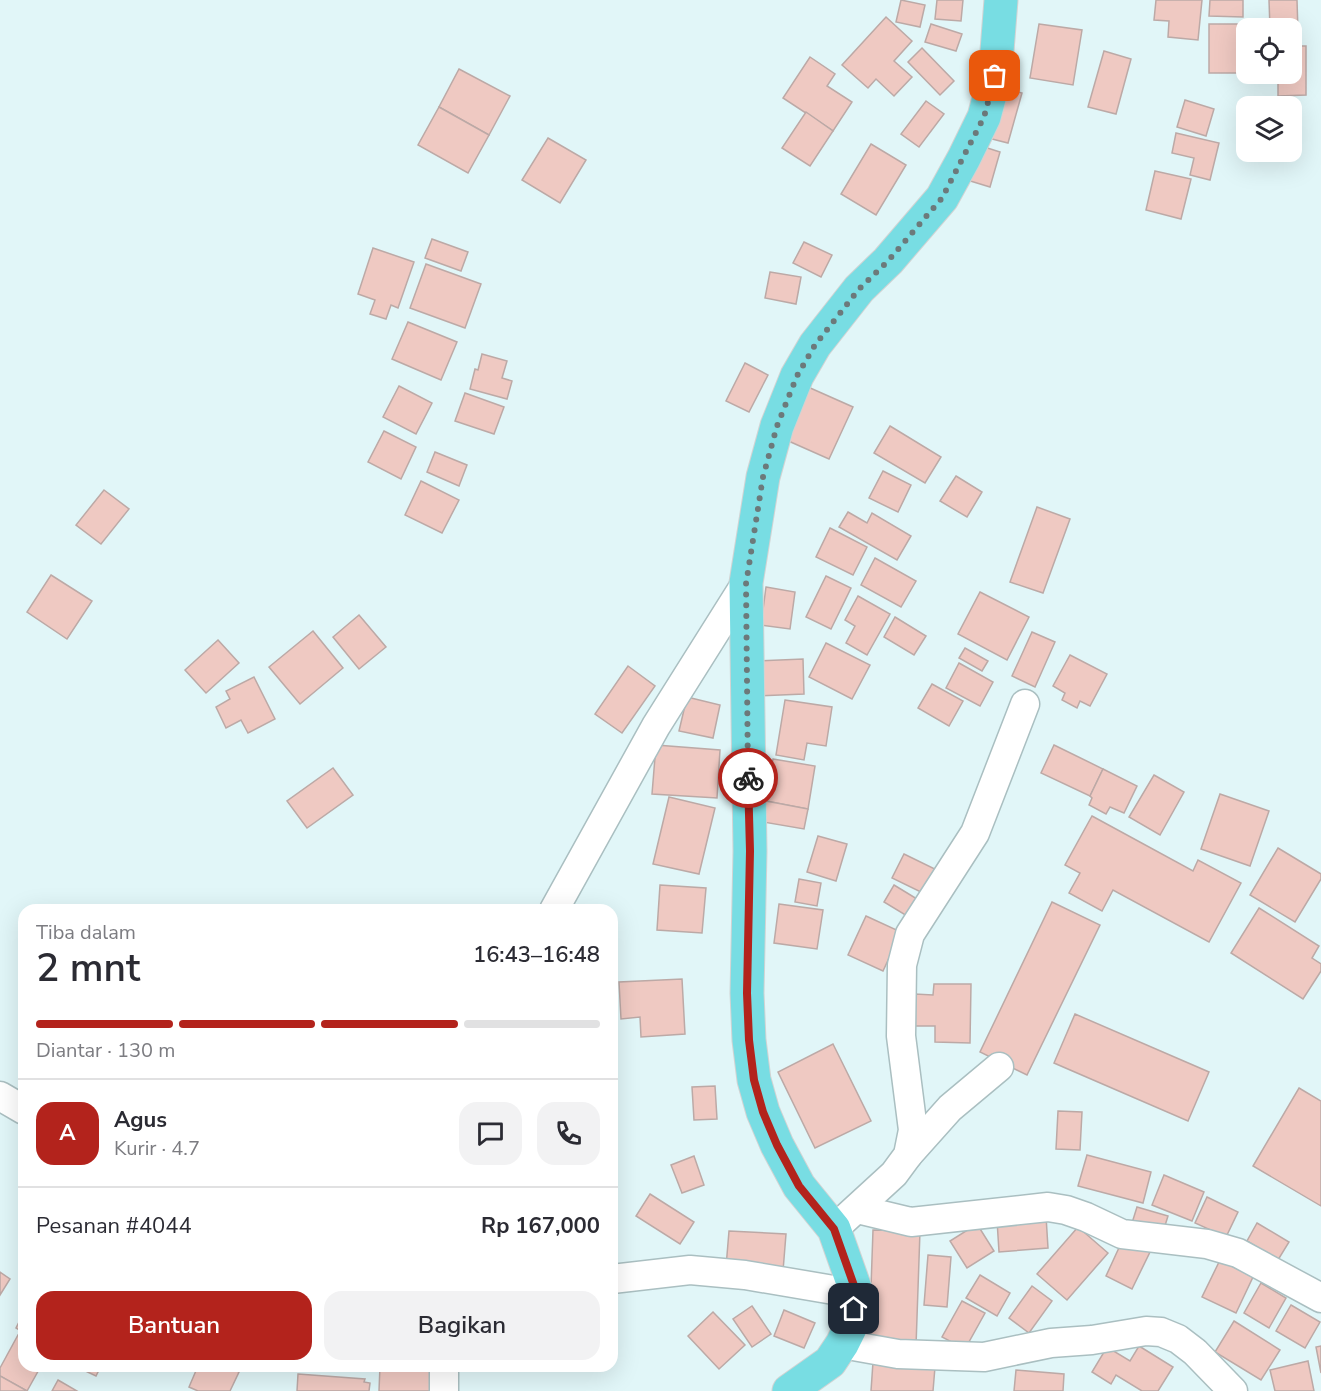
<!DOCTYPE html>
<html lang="id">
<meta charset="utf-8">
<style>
:root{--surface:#fff;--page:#f2f2f3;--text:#2b2b33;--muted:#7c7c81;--line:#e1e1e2;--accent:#b3231c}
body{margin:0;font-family:"Nunito Sans",sans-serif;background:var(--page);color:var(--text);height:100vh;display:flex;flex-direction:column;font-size:22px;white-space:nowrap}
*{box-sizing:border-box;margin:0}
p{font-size:20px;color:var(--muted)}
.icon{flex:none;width:33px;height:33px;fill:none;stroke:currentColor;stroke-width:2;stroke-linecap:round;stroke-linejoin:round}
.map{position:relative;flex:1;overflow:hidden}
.details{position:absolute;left:18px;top:904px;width:600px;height:468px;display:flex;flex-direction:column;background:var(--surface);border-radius:18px;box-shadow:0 6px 24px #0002}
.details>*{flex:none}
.fabs{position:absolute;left:1236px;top:18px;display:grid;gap:12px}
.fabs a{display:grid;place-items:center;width:66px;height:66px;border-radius:12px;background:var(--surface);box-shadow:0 6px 24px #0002;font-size:30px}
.pin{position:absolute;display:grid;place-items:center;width:51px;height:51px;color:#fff;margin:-26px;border-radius:12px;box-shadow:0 3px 9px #0006}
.courier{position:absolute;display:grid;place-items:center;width:60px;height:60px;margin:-30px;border:4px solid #b3231c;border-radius:50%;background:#fff;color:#222;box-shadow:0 2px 8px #0007}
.headline em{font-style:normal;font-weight:600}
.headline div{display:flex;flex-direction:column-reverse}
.headline{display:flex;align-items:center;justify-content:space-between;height:102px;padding:0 18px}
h1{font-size:39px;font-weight:600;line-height:45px}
.bar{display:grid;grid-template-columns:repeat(4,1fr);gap:9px 6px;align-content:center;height:72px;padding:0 18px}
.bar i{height:8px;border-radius:4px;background:var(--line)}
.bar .selected{background:var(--accent)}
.bar p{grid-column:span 4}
.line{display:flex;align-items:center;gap:15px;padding:0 18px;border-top:2px solid var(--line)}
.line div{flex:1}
.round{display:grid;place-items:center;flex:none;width:63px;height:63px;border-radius:18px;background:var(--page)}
.button{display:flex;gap:12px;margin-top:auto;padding:12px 18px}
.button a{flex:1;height:69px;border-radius:18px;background:var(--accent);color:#fff;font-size:24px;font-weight:600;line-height:69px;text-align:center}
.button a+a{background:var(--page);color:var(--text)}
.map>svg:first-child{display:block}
</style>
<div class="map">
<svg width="1321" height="1391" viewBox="0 0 1321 1391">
<rect width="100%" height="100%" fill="#e1f6f8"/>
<g fill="#efc9c2" stroke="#bca9a6" stroke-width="1.5">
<polygon points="901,0 925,5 920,27 896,22"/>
<polygon points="937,0 963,0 961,21 935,19"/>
<polygon points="1156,0 1202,0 1198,40 1168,37 1169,21 1154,20"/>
<polygon points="1210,0 1243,0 1243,17 1209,16"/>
<polygon points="1269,0 1297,0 1298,32 1292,32 1292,28 1270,28"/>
<polygon points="886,17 912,41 894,61 912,77 894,96 876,79 868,88 842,65"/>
<polygon points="931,24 962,34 956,51 925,42"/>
<polygon points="1039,24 1082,30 1073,85 1030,78"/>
<rect x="1209" y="24" width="31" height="49"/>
<polygon points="1292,46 1306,46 1306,95 1278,96 1278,74 1292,74"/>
<polygon points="922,48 954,81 940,95 908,62"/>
<polygon points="1104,51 1131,59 1116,114 1088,107"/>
<polygon points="810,57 835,74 827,86 852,102 833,131 783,98"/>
<polygon points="459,69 510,96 489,135 439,107"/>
<polygon points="998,87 1022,93 1008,143 984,137"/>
<polygon points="1185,100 1214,109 1206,136 1177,127"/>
<polygon points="926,101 944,114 919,147 901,134"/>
<polygon points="439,107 489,135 468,173 418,145"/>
<polygon points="806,112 833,131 810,166 782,148"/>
<polygon points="1176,133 1219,143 1210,180 1190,175 1194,158 1172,153"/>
<polygon points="548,138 586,160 560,203 522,180"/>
<polygon points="871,144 906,165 876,215 841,194"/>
<polygon points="978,145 1000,152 990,187 967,180"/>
<polygon points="1155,171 1191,179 1181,219 1146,210"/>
<polygon points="432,239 468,252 461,271 425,258"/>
<polygon points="804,242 832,255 821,277 793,263"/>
<polygon points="373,248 414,262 398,308 391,305 386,319 370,314 375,300 358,294"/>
<polygon points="426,264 481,284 465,328 410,308"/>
<polygon points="770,272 801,277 796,304 765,298"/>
<polygon points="408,322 457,342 441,380 392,359"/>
<polygon points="482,354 507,361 502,378 512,381 507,399 470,389 475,369 478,370"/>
<polygon points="745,363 768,375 749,412 726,401"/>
<polygon points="399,386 432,403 416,434 383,417"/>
<polygon points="808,387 853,407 829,459 784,439"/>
<polygon points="465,393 504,407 494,434 455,421"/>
<polygon points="890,426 941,457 925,483 874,453"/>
<polygon points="384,431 416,447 401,479 368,462"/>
<polygon points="435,452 467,465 459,486 427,472"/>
<polygon points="883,471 911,485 898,512 869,498"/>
<polygon points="956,476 982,492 967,517 940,501"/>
<polygon points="421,481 459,500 442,533 405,515"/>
<polygon points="104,490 129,509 101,544 76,525"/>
<polygon points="1037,507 1070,519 1043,593 1010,582"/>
<polygon points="848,512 867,523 872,513 911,536 897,560 839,527"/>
<polygon points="830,528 867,547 853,575 816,557"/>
<polygon points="875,558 916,581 901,607 861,585"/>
<polygon points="51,575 92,601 67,639 27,612"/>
<polygon points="826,576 851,588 831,629 806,617"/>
<polygon points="766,587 795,592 790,629 761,625"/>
<polygon points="980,592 1029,617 1007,660 958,634"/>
<polygon points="858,596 890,614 867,655 846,643 855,626 845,620"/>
<polygon points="359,615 386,647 359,669 333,637"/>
<polygon points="895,617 926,636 914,655 884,637"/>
<polygon points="313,631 343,668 300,704 269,667"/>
<polygon points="1032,632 1055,642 1035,687 1012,676"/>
<polygon points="218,640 239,663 206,693 185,670"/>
<polygon points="826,643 870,665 852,699 809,677"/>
<polygon points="965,648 988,661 982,671 959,658"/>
<polygon points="1070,655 1107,674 1090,706 1080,701 1077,708 1062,700 1065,693 1053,686"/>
<polygon points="803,659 804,694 759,696 758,661"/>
<polygon points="959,663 993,682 980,706 946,688"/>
<polygon points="628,666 655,686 622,733 595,714"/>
<polygon points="254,677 275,719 248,733 241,720 226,728 216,707 230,699 226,691"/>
<polygon points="932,684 963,701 949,726 918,708"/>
<polygon points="687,697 720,705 713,738 679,731"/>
<polygon points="785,700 832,707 826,746 807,743 804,760 776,755"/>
<polygon points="656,745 720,750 717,798 652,794"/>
<polygon points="1054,745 1103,769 1090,796 1041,773"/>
<polygon points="773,759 815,766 808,809 766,801"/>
<polygon points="333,768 353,795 307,828 287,801"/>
<polygon points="1103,769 1137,786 1124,813 1110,807 1106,814 1089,805 1092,798 1090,796"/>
<polygon points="1154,775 1184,792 1160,835 1129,817"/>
<polygon points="1220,794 1269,811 1250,866 1201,849"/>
<polygon points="669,797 715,808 699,874 653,864"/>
<polygon points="766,801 808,809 804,829 763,822"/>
<polygon points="1092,816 1193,871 1198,860 1241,883 1209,942 1113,890 1102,911 1069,893 1080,873 1065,865"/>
<polygon points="818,836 847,844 836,881 807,872"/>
<polygon points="1278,848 1321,874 1321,879 1295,922 1250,895"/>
<polygon points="904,854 939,871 927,895 892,878"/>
<polygon points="799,879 821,883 817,906 795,902"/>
<polygon points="660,885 706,888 702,933 657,930"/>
<polygon points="894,885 922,902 912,919 884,902"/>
<polygon points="1052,902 1100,925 1027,1075 980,1052"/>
<polygon points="779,904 823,910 817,949 774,943"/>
<polygon points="1259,908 1319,946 1312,958 1321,964 1321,971 1303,999 1231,953"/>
<polygon points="866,916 901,932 883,971 848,955"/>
<polygon points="682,979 685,1034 641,1037 640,1017 621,1019 619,982"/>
<polygon points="934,984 971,984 970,1043 935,1042 935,1026 914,1026 915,994 933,995"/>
<polygon points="1075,1014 1209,1072 1188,1121 1054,1063"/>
<polygon points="833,1044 871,1121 815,1148 778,1072"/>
<polygon points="715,1086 717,1119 694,1120 692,1087"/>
<polygon points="1299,1088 1321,1101 1321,1206 1253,1166"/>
<polygon points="1058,1111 1082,1112 1080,1150 1056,1149"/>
<polygon points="1087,1155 1151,1172 1143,1203 1078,1186"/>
<polygon points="694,1156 704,1185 682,1193 671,1165"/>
<polygon points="1164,1175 1204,1192 1192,1221 1152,1205"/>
<polygon points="650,1194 694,1222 680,1244 636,1216"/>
<polygon points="1207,1197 1238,1212 1226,1237 1195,1223"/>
<polygon points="1137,1207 1168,1216 1163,1232 1132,1223"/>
<polygon points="1046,1216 1048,1248 999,1252 997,1220"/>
<polygon points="1257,1223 1289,1242 1278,1260 1247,1241"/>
<polygon points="977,1224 994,1251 967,1268 950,1241"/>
<polygon points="1078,1227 1108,1253 1067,1300 1037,1274"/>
<polygon points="873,1230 920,1231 916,1346 869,1345"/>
<polygon points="729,1231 786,1234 783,1271 726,1267"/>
<polygon points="1123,1239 1150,1252 1132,1289 1106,1276"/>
<polygon points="928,1255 951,1257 947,1307 924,1305"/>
<polygon points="1220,1260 1253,1277 1236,1313 1202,1297"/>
<polygon points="0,1272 10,1279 0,1295"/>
<polygon points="980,1275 1010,1293 997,1316 966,1298"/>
<polygon points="1261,1283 1286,1298 1269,1328 1244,1313"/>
<polygon points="1032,1286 1052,1301 1029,1333 1009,1318"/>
<polygon points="962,1301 985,1313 965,1349 942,1337"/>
<polygon points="1291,1305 1320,1322 1305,1348 1276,1331"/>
<polygon points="752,1306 771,1334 752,1347 733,1319"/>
<polygon points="784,1310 815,1323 804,1348 774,1336"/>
<polygon points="24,1312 24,1333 16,1328"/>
<polygon points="713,1312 745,1345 719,1369 688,1336"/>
<polygon points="1234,1321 1280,1350 1261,1380 1215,1352"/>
<polygon points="18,1335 24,1338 24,1366 41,1366 27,1391 0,1376 0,1368"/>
<polygon points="1139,1346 1173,1367 1158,1391 1142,1391 1116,1375 1111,1384 1092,1372 1107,1347 1130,1361"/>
<polygon points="1321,1346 1321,1373 1316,1347"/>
<polygon points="1308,1361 1314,1391 1275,1391 1270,1370"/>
<polygon points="873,1362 935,1367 933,1391 871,1391"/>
<polygon points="75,1366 101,1366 96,1376"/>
<polygon points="198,1366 227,1366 239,1372 230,1391 198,1391 189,1387"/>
<polygon points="312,1366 364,1366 364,1370"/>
<polygon points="380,1366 433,1366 440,1391 379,1391"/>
<polygon points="1016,1370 1064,1374 1063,1391 1014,1391"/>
<polygon points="298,1374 365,1379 364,1382 370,1383 369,1391 297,1391"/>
<polygon points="0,1376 27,1391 0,1391"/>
<polygon points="58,1380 77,1391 52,1391"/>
</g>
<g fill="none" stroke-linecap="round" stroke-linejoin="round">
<defs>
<g id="minor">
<polyline points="554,910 656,726 746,583"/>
<polyline points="0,1096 24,1110"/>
<polyline points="908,1155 950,1108 999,1067"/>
<polyline points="857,1209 911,1222 1048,1207 1066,1210 1086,1217 1122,1234 1207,1244 1238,1253 1321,1298"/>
<polyline points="834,1229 894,1174 908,1155 913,1130 901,1036 902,965 910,934 975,833 1025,704"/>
<polyline points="612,1279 690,1270 745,1275 857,1294"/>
<polyline points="842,1344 898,1354 984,1357 1051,1343 1092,1340 1146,1331 1161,1332 1178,1339 1195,1352 1233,1391"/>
<polyline points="444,1366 444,1391"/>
</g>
<polyline id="major" points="789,1391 830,1362 842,1344 852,1324 857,1294 834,1229 799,1186 777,1145 763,1112 754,1080 749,1040 747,993 750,851 746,583 763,477 777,426 797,376 815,345 859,289 888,261 942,198 964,158 984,117 995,76 1001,0"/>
</defs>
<use href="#minor" stroke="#aabfc1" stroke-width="31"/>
<use href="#major" stroke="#d1d3d3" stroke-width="35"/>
<use href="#minor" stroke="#fff" stroke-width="28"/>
<use href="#major" stroke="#78dde3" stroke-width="33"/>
</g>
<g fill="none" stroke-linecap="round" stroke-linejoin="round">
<polyline stroke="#6c797a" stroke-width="6" stroke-dasharray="0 10.8" points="748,778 746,584 763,477 777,426 797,376 815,345 859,289 888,261 942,198 984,117 995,76"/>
<polyline stroke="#b3231c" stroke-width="8" points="748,778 750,851 747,993 749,1040 754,1080 763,1112 777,1145 799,1186 834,1229 857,1294 854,1309"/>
</g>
</svg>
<div class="fabs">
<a><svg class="icon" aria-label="locate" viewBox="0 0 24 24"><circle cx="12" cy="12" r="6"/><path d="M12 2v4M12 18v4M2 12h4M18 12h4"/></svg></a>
<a><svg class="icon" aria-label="layers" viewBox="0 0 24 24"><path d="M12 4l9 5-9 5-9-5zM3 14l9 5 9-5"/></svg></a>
</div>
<div class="pin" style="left:995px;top:76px;background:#ea580c"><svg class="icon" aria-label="bag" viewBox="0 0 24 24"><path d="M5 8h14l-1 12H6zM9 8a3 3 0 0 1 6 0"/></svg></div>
<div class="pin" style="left:854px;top:1309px;background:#1f2937"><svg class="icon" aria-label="home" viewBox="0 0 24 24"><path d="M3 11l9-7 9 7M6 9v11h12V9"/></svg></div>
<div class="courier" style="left:748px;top:778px"><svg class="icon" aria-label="bike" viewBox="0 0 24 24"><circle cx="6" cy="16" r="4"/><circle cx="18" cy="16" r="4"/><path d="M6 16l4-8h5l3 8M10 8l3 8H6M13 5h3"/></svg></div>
<section class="details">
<div class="headline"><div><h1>2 mnt</h1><p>Tiba dalam</p></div><em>16:43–16:48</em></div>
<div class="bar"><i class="selected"></i><i class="selected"></i><i class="selected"></i><i></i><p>Diantar · 130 m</p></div>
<div class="line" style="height:108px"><b class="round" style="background:var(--accent);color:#fff">A</b><div><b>Agus</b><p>Kurir · 4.7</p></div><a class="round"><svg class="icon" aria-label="chat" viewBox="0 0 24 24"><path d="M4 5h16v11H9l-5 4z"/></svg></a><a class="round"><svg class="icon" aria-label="phone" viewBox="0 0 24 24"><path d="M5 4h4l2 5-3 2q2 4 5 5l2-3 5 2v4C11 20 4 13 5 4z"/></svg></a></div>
<div class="line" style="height:78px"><div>Pesanan #4044</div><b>Rp 167,000</b></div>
<div class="button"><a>Bantuan</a><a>Bagikan</a></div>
</section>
</div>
